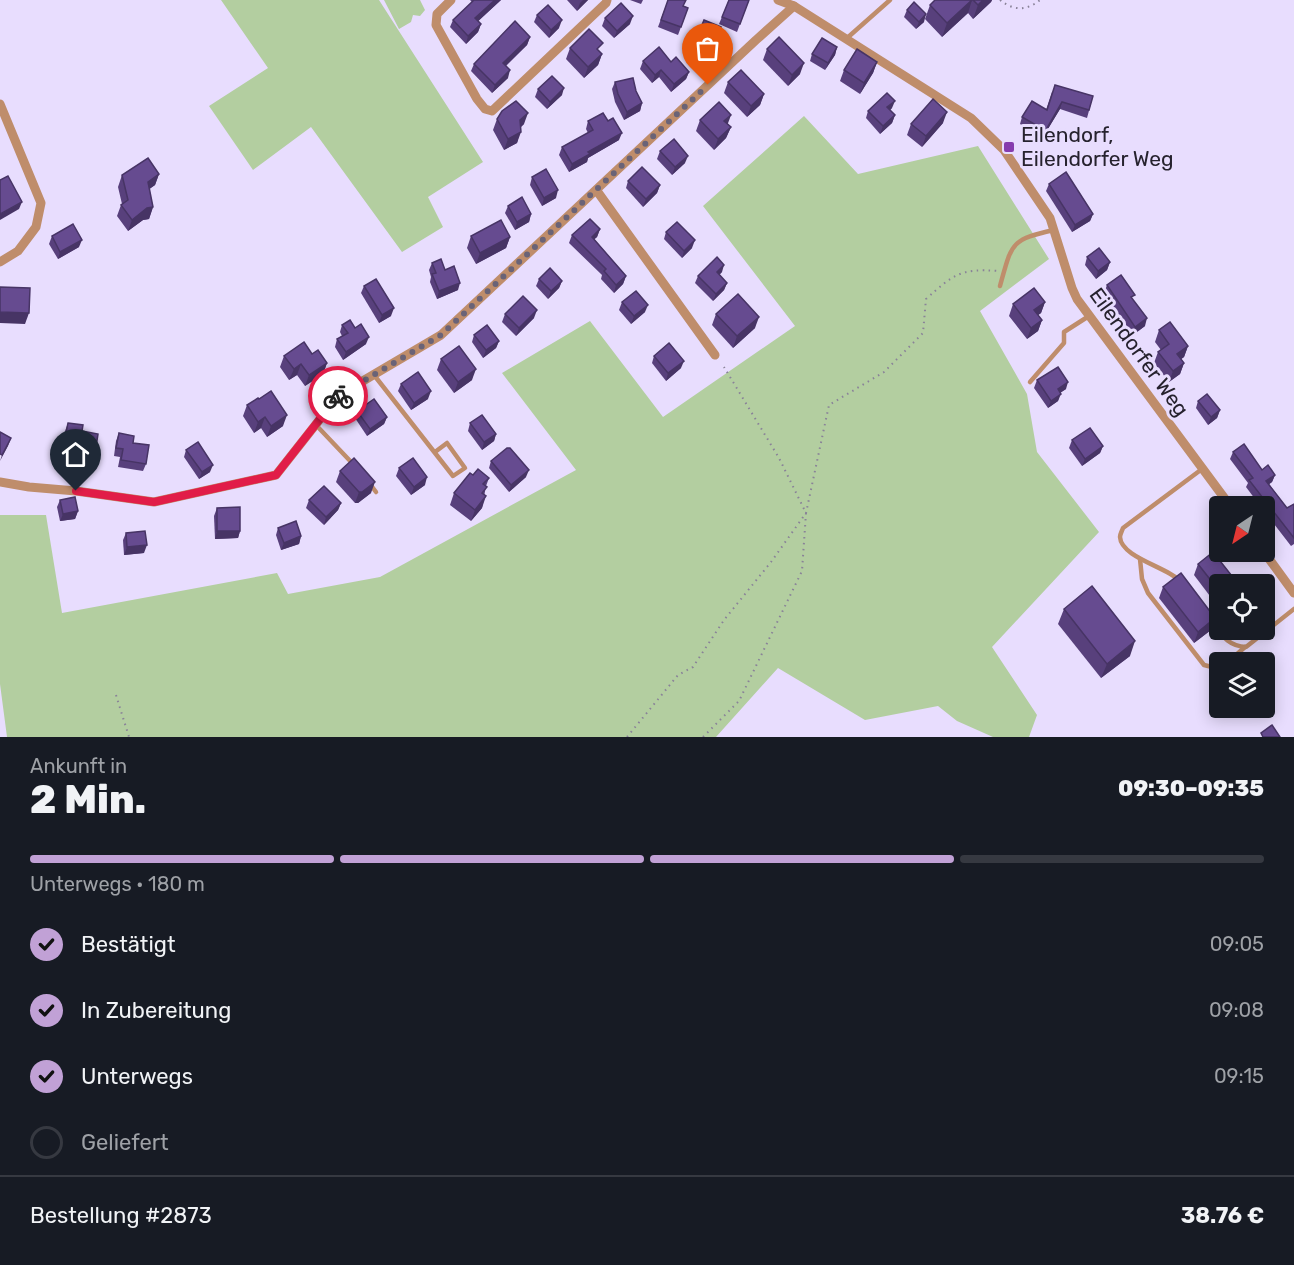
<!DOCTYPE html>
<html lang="de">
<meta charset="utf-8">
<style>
:root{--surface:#171b24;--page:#20242c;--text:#f1f3f6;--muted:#9ea1a6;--line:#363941;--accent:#c1a1d6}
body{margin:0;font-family:Rubik,sans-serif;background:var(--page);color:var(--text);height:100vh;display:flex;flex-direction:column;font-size:22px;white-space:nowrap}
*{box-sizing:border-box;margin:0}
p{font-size:20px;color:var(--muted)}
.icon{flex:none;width:33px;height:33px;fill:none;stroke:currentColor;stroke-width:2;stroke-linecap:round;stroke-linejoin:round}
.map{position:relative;height:737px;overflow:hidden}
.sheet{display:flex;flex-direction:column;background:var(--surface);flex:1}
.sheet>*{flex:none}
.needle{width:39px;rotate:215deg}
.fabs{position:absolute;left:1209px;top:496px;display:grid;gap:12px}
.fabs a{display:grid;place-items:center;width:66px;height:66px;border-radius:6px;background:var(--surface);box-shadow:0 3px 15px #0003;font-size:30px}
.pin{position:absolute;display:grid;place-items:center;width:51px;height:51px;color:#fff;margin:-62px -26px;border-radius:50% 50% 50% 0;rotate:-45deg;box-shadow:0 0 6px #0007}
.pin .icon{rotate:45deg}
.courier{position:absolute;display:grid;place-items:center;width:60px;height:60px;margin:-30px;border:4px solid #e11d48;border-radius:50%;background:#fff;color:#222;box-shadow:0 2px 8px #0007}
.head em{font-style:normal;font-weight:800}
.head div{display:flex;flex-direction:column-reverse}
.head{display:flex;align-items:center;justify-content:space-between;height:102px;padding:0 30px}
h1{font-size:39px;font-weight:800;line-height:45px}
.bar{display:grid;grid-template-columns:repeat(4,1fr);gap:9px 6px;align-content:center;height:72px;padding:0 30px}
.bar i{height:8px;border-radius:4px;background:var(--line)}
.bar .active{background:var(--accent)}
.bar p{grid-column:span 4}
.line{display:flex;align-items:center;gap:15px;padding:0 30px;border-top:2px solid var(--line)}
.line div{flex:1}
ol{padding:0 30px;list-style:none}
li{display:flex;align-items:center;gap:18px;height:66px}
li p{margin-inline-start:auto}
li .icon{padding:6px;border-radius:50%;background:var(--accent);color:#111;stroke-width:4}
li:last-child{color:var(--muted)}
li i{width:33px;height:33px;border:3px solid var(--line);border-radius:50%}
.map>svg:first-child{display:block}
</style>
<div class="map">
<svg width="1294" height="737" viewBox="0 0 1294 737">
<rect width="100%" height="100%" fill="#e8ddfe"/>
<g fill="#b3cea0">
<polygon points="221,0 379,0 483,162 428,197 443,227 402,252 311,127 253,170 209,106 268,68"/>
<polygon points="384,0 420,0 425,10 420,16 413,15 411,22 399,29"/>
<polygon points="804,116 858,174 978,146 1049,259 980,311 1027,394 1037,452 1099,532 992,647 1037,715 1029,737 993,737 957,721 938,706 865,720 778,668 716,737 7,737 0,684 0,515 46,515 62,613 277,573 288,594 380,577 576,470 502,373 590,321 663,417 795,326 703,206"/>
</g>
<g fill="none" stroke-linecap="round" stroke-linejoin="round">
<g stroke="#898298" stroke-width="2" stroke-dasharray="1.5 4.5" stroke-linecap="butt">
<path d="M1000,0C1014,11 1026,11 1040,0"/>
<polyline points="116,695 129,737"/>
<path d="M627,737L678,675L693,667L724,620L771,562L806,513L829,405L884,372L923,333L926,299C953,275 960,268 998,271"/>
<polyline points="703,737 739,701 802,571 806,513 779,458 724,367"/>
</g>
<g stroke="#bf8d6b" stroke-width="4.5">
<polyline points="846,39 890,0"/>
<path d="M1000,286C1012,243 1010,240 1054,230"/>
<polyline points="374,375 453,476 465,468 447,443 435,452"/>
<polyline points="1030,382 1064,343 1064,332 1089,316"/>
<polyline points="316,425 353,464"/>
<polyline points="370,484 376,492"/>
<polyline points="1140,559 1142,579 1148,593 1204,665 1220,669"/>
<path d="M1179,580C1166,567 1121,557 1120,537C1120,534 1122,531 1123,528L1202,469"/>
<path d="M1210,619C1221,633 1226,646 1246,647L1294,609"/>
<polyline points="1227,663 1245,647"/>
</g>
<g stroke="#bf8d6b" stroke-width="9">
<polyline points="451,0 437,14 436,25 477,99 485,109 492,111 606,3 607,0"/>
<polyline points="778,0 794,6 971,118 1004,150 1050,218 1072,288 1077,299 1231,507"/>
<polyline points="0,104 41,203 36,227 18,251 0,262"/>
<polyline points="597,191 715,355"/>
<polyline points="0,482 29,487 76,491 154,502 276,475 339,395 441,335 756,40 794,6"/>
<polyline points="1264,552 1294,593"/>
</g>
</g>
<g fill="#58407c">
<polygon points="470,0 501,0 478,21 481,24 478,32 466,44 450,27 453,20 472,2"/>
<polygon points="567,0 588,0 577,11"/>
<polygon points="630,0 643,0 641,4"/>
<polygon points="668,0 688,8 678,35 658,27"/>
<polygon points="729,0 749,0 737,32 719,24"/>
<polygon points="935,0 992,0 991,2 973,19 968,13 942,37 925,19 930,5"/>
<polygon points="907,10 924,22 916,29 904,17"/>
<polygon points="537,15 559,28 549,38 534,22"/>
<polygon points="605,18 630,24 614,38 602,26"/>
<polygon points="704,20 721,27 711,54 693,47"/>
<polygon points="530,37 527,45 506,66 508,78 492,93 471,71 474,64"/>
<polygon points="837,47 835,55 825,70 810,61 812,54"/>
<polygon points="570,48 602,54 598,65 584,78 566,59"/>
<polygon points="767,49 800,74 788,86 763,60"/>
<polygon points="643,61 671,62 689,72 686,79 671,92 659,77 652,83 640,69"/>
<polygon points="877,62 873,73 860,94 840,81 844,70"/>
<polygon points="615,82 636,91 642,103 640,111 624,120 615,102 612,89"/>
<polygon points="728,82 764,94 760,105 747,117 724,93"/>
<polygon points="538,89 562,95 547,109 535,97"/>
<polygon points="1052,92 1093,96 1087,118 1060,109 1040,142 1037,141 1039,135 1020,124 1022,117 1046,110"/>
<polygon points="892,108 890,110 895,115 892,123 880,134 866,118 868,111"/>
<polygon points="497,119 524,124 521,127 517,143 504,150 493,130"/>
<polygon points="700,120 728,124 731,127 726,138 714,150 696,131"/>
<polygon points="588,121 619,140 588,158 587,162 569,172 559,155 562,147 588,133 586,129"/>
<polygon points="943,123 922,147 907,135 911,124"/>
<polygon points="660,151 685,163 672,175 657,159"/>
<polygon points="159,174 155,185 149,189 153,207 149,219 143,220 128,231 117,216 121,205 122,204 118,187 122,175"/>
<polygon points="532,177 556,198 542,206 530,185"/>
<polygon points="628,181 660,185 657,193 643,207 626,188"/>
<polygon points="1049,184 1093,214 1090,221 1072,232 1046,191"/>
<polygon points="508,206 531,214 529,222 515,230 505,213"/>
<polygon points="600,229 597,237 594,239 626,276 623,284 614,293 601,279 602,275 569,243 572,235"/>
<polygon points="666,232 692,248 682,258 664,239"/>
<polygon points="52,236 79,247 58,259 49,244"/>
<polygon points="471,236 510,237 506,248 476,264 467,248"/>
<polygon points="1087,257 1110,262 1107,270 1096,279 1085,265"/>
<polygon points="432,263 458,290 437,299 430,282 431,277 429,270"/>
<polygon points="722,272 719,275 727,283 724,290 713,301 695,283 698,276"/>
<polygon points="539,279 562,281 559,288 548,299 536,286"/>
<polygon points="1107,285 1133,300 1145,326 1133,335 1104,293"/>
<polygon points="364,286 391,316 379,323 361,293"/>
<polygon points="622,302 645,312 631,324 619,310"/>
<polygon points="1045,302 1041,313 1038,315 1042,320 1038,331 1027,339 1009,316 1013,304"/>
<polygon points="505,314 534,318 516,336 502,322"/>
<polygon points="716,314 755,328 733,348 712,325"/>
<polygon points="342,325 366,344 343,360 335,347 337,339 342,336 340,332"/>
<polygon points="1159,330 1188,346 1184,357 1181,359 1184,363 1180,374 1169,382 1154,363 1158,352 1161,350 1155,342"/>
<polygon points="474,335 499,341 496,348 483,358 472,342"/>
<polygon points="312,354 327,363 323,374 305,386 297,375 289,380 280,367 284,356"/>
<polygon points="654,356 681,368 666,381 652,363"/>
<polygon points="441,359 472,380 454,393 437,370"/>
<polygon points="1037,380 1066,389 1060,393 1058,401 1048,408 1034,388"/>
<polygon points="401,384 428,399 411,410 398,391"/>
<polygon points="1198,401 1220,410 1217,418 1208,425 1196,408"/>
<polygon points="247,405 283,426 267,437 261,428 254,433 243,416"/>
<polygon points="357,411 387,417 384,424 367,436 355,418"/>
<polygon points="68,423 82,431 95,453 91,464 59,458 64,434"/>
<polygon points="470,423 496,434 494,441 482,450 468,431"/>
<polygon points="119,433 133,443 146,464 143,471 118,467 120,457 114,456 116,441"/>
<polygon points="1072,440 1103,446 1100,453 1082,466 1069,448"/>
<polygon points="186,450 210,472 199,479 184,457"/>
<polygon points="1233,452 1262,470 1275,475 1272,482 1269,484 1287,508 1294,504 1294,544 1291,546 1264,511 1264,507 1261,507 1246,487 1248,483 1230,459"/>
<polygon points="491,461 526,477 509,492 489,468"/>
<polygon points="399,468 425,485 411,495 396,476"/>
<polygon points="340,471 371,493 358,503 355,503 336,482"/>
<polygon points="473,475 489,478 486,486 482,508 471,521 450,505 454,493"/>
<polygon points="60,500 78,511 75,519 60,521 57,507"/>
<polygon points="309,500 341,503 338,510 324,525 306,508"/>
<polygon points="217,508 240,531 238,538 215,539 214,516"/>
<polygon points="278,528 301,536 299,544 281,550 276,535"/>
<polygon points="126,533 144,553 124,555 123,540"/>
<polygon points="1198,564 1220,585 1219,608 1194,575"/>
<polygon points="1163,587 1215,618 1211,630 1194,643 1159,598"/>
<polygon points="1064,609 1130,656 1101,678 1058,624"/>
</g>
<g fill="#473465">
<polygon points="495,0 501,0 473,26 475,18"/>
<polygon points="583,0 588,0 577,11 580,3"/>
<polygon points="972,0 968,13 942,37 947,23"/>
<polygon points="983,0 992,0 991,2 973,19 978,5"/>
<polygon points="926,14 924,22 916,29 919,22"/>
<polygon points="633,16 630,24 614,38 617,31"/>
<polygon points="562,20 559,28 549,38 551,30"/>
<polygon points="481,24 478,32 466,44 468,36"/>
<polygon points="530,37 527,45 500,71 503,63"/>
<polygon points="837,47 835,55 825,70 828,63"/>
<polygon points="602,54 598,65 584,78 588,67"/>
<polygon points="877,62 873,73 860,94 864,83"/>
<polygon points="804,63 800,74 788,86 792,75"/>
<polygon points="510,70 508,78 492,93 495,85"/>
<polygon points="661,70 659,77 652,83 655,75"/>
<polygon points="689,72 686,79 671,92 674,84"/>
<polygon points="564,88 562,95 547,109 550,102"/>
<polygon points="764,94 760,105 747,117 751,106"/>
<polygon points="895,101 892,108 885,115 887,107"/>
<polygon points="1062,102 1060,109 1040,142 1043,135"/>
<polygon points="642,103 640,111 624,120 627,112"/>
<polygon points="947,112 943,123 922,147 926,136"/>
<polygon points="528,113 524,124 516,131 520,120"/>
<polygon points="731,115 727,126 724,121"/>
<polygon points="895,115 892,123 880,134 883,126"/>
<polygon points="731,127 726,138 714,150 718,139"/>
<polygon points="521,132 517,143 504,150 508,139"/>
<polygon points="622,133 619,140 588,158 587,162 569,172 572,164 588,152"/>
<polygon points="688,156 685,163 672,175 675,167"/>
<polygon points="159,174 155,185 144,193 148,182"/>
<polygon points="660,185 657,193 643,207 646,199"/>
<polygon points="558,190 556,198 542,206 544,198"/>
<polygon points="22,202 19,209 0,220 0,214"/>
<polygon points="153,207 149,219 143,220 128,231 132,220 147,208"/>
<polygon points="531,214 529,222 515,230 517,222"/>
<polygon points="1093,214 1090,221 1072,232 1075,225"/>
<polygon points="600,229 597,237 589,244 592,237"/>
<polygon points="510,237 506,248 476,264 480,253"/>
<polygon points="82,240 79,247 58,259 60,252"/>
<polygon points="695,240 692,248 682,258 684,251"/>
<polygon points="1110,262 1107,270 1096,279 1098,271"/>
<polygon points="724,265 722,272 714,280 717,272"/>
<polygon points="626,276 623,284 614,293 616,285"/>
<polygon points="562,281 559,288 548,299 551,291"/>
<polygon points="460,283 458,290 437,299 439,291"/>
<polygon points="727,283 724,290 713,301 716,294"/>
<polygon points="1045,302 1041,313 1030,321 1034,310"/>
<polygon points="648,305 645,312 631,324 634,316"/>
<polygon points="394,308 391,316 379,323 382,315"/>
<polygon points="537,310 534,318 516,336 519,328"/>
<polygon points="0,312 29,313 25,324 0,323"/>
<polygon points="759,317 755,328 733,348 737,336"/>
<polygon points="1147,318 1145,326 1133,335 1135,327"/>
<polygon points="1042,320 1038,331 1027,339 1031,328"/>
<polygon points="369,337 366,344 343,360 346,352"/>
<polygon points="499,341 496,348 483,358 486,350"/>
<polygon points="1188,346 1184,357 1173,365 1177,354"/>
<polygon points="684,361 681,368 666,381 668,373"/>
<polygon points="327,363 323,374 305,386 309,375"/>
<polygon points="1184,363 1180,374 1169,382 1173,371"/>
<polygon points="301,364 297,375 289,380 294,369"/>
<polygon points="476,369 472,380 454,393 458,382"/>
<polygon points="1068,382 1066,389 1055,396 1058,389"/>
<polygon points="431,391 428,399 411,410 414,403"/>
<polygon points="1061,394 1058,401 1048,408 1051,401"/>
<polygon points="1220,410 1217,418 1208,425 1211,417"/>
<polygon points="287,415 283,426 267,437 271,426"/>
<polygon points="265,417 261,428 254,433 258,422"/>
<polygon points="387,417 384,424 367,436 370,429"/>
<polygon points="496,434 494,441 482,450 484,442"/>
<polygon points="11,438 8,446 0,461 2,455"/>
<polygon points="1103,446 1100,453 1082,466 1085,459"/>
<polygon points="213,465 210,472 199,479 202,472"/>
<polygon points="529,470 526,477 509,492 511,485"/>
<polygon points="1275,475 1272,482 1264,488 1266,481"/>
<polygon points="427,477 425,485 411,495 414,487"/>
<polygon points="375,482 371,493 358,503 355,503 359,492"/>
<polygon points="486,496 482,508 471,521 475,510"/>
<polygon points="341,503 338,510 324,525 326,517"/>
<polygon points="78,511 75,519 60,521 63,514"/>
<polygon points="217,531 240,531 238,538 215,539"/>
<polygon points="301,536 299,544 281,550 284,543"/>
<polygon points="147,545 144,553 124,555 127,547"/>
<polygon points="1215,618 1211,630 1194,643 1198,632"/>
<polygon points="1135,641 1130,656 1101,678 1107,664"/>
<polygon points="1272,690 1269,698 1264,701 1264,696"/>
</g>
<g fill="#664b90" stroke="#473465" stroke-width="1.5">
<polygon points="474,0 495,0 475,18 481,24 468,36 453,20"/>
<polygon points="668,0 686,0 683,6 688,8 681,27 661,20"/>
<polygon points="729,0 749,0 740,24 722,17"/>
<polygon points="935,0 972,0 947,23 930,5"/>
<polygon points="973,0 983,0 978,5"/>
<polygon points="914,2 926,14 919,22 907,10"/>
<polygon points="621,3 633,16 617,31 605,18"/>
<polygon points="548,5 562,20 551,30 537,15"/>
<polygon points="704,20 721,27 714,47 696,40"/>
<polygon points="515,21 530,37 503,63 510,70 495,85 474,64"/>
<polygon points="589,29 603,43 597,49 602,54 588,67 570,48"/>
<polygon points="779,37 804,63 792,75 767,49"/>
<polygon points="822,38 837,47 828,63 812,54"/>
<polygon points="659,47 671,62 676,57 689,72 674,84 661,70 655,75 643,61"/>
<polygon points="857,49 877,62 864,83 844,70"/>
<polygon points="741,70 764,94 751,106 728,82"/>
<polygon points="552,76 564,88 550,102 538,89"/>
<polygon points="633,78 636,91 642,103 627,112 618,94 615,82"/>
<polygon points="1055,85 1093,96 1089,110 1062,102 1043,135 1040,133 1041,128 1022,117 1032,101 1047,110"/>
<polygon points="887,93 895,101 887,107 895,115 883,126 868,111"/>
<polygon points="933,99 947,112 926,136 911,124"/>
<polygon points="516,101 528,113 520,120 521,132 508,139 497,119 502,111"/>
<polygon points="719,102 731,115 724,121 731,127 718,139 700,120"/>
<polygon points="603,113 608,121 613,118 622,133 588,152 590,154 572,164 562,147 593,130 588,121"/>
<polygon points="674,139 688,156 675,167 660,151"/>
<polygon points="148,158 159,174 148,182 153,207 147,208 132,220 121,205 128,200 122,175"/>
<polygon points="642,167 660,185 646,199 628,181"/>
<polygon points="546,169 558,190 544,198 532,177"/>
<polygon points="1066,172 1093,214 1075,225 1049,184"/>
<polygon points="8,176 22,202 0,214 0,180"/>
<polygon points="522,197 531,214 517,222 508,206"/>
<polygon points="590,219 600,229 592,237 626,276 616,285 604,271 606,269 572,235"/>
<polygon points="501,220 510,237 480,253 471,236"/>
<polygon points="677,222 695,240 684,251 666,232"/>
<polygon points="73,224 82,240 60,252 52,236"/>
<polygon points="1099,248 1110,262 1098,271 1087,257"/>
<polygon points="717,257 724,265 717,272 727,283 716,294 698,276"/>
<polygon points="441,259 445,270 454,266 460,283 439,291 432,274 436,273 432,263"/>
<polygon points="550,268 562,281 551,291 539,279"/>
<polygon points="1121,275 1135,295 1131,297 1147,318 1135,327 1107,285"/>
<polygon points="376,279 394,308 382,315 364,286"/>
<polygon points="0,287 30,288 29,313 0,312"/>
<polygon points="1034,288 1045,302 1034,310 1042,320 1031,328 1013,304"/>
<polygon points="636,291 648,305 634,316 622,302"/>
<polygon points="738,294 759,317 737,336 716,314"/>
<polygon points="523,296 537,310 519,328 505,314"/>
<polygon points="350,320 355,328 361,324 369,337 346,352 337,339 348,333 342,325"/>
<polygon points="1170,322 1188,346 1177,354 1184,363 1173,371 1158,352 1169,344 1159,330"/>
<polygon points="487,325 499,341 486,350 474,335"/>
<polygon points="304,342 312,354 318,350 327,363 309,375 301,364 294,369 284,356"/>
<polygon points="669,343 684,361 668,373 654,356"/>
<polygon points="459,346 476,369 458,382 441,359"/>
<polygon points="1058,367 1068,382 1058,389 1061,394 1051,401 1037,380"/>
<polygon points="418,372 431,391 414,403 401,384"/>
<polygon points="271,391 287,415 271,426 265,417 258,422 247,405 258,398 259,399"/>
<polygon points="1207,394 1220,410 1211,417 1198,401"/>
<polygon points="374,399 387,417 370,429 357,411"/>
<polygon points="482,415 496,434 484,442 470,423"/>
<polygon points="68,423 83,425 82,431 98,434 95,453 63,447"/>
<polygon points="1090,428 1103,446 1085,459 1072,440"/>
<polygon points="0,432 11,438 2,455 0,454"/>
<polygon points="119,433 134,436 133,443 149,445 146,464 121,460 123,449 116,448"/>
<polygon points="198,442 213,465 202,472 186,450"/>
<polygon points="1244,444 1262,470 1268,465 1275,475 1266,481 1287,508 1294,504 1294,538 1249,480 1253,478 1233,452"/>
<polygon points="507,448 510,448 529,470 511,485 491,461"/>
<polygon points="354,458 375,482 362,492 359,492 340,471"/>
<polygon points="413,458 427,477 414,487 399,468"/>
<polygon points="478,469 489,478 483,484 487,487 482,493 486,496 475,510 454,493 470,473 473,475"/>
<polygon points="324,486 341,503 326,517 309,500"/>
<polygon points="75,497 78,511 63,514 60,500"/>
<polygon points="240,507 240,531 217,531 217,508"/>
<polygon points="296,521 301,536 284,543 278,528"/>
<polygon points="145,531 147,545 127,547 126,533"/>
<polygon points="1213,552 1239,585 1220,585 1220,592 1198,564"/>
<polygon points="1181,573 1215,618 1198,632 1163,587"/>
<polygon points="1092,586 1135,641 1107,664 1064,609"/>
<polygon points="1264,681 1272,690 1264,696"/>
<polygon points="1272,725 1280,737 1263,737 1261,733"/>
</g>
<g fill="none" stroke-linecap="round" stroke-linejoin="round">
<polyline stroke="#6a6377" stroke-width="6" stroke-dasharray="0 10.8" points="338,396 441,335 708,85"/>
<polyline stroke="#e11d48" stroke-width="8" points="76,491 154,502 276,475 338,396"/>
</g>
<rect fill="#863cae" stroke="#e8ddfe" stroke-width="2" x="1003" y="141" width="12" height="12" rx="3"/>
<g text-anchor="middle" stroke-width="6" stroke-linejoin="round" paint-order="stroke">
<g font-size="21" fill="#26222e" stroke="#e8ddfe" text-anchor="start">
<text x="1021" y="142">Eilendorf,<tspan x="1021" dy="24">Eilendorfer Weg</tspan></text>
</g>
<g font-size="21" fill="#26222e" stroke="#e8ddfe">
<text transform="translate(1139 352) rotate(54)" y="7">Eilendorfer Weg</text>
</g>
</g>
</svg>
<div class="fabs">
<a><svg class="needle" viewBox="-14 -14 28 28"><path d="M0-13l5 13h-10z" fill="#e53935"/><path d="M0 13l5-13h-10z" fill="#9ea1a6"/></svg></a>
<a><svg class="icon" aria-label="locate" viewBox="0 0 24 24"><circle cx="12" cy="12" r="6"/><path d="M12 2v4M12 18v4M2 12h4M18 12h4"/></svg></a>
<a><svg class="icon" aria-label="layers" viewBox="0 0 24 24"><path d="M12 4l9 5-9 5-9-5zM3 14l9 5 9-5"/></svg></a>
</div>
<div class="pin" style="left:708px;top:85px;background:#ea580c"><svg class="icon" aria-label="bag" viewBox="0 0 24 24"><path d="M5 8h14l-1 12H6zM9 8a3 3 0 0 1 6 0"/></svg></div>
<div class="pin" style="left:76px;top:491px;background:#1f2937"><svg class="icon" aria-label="home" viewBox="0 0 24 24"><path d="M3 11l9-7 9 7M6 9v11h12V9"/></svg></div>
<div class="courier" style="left:338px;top:396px"><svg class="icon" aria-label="bike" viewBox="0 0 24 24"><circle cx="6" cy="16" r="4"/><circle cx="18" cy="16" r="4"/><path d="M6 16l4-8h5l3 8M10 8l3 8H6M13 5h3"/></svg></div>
</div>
<section class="sheet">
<div class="head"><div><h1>2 Min.</h1><p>Ankunft in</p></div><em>09:30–09:35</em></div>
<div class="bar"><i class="active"></i><i class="active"></i><i class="active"></i><i></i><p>Unterwegs · 180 m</p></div>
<ol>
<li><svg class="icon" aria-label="check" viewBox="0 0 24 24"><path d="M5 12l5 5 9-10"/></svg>Bestätigt<p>09:05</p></li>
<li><svg class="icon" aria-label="check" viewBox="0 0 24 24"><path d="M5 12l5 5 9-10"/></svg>In Zubereitung<p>09:08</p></li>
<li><svg class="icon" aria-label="check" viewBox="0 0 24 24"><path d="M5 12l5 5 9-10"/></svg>Unterwegs<p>09:15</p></li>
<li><i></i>Geliefert</li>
</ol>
<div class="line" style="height:78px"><div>Bestellung #2873</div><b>38.76 €</b></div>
</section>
